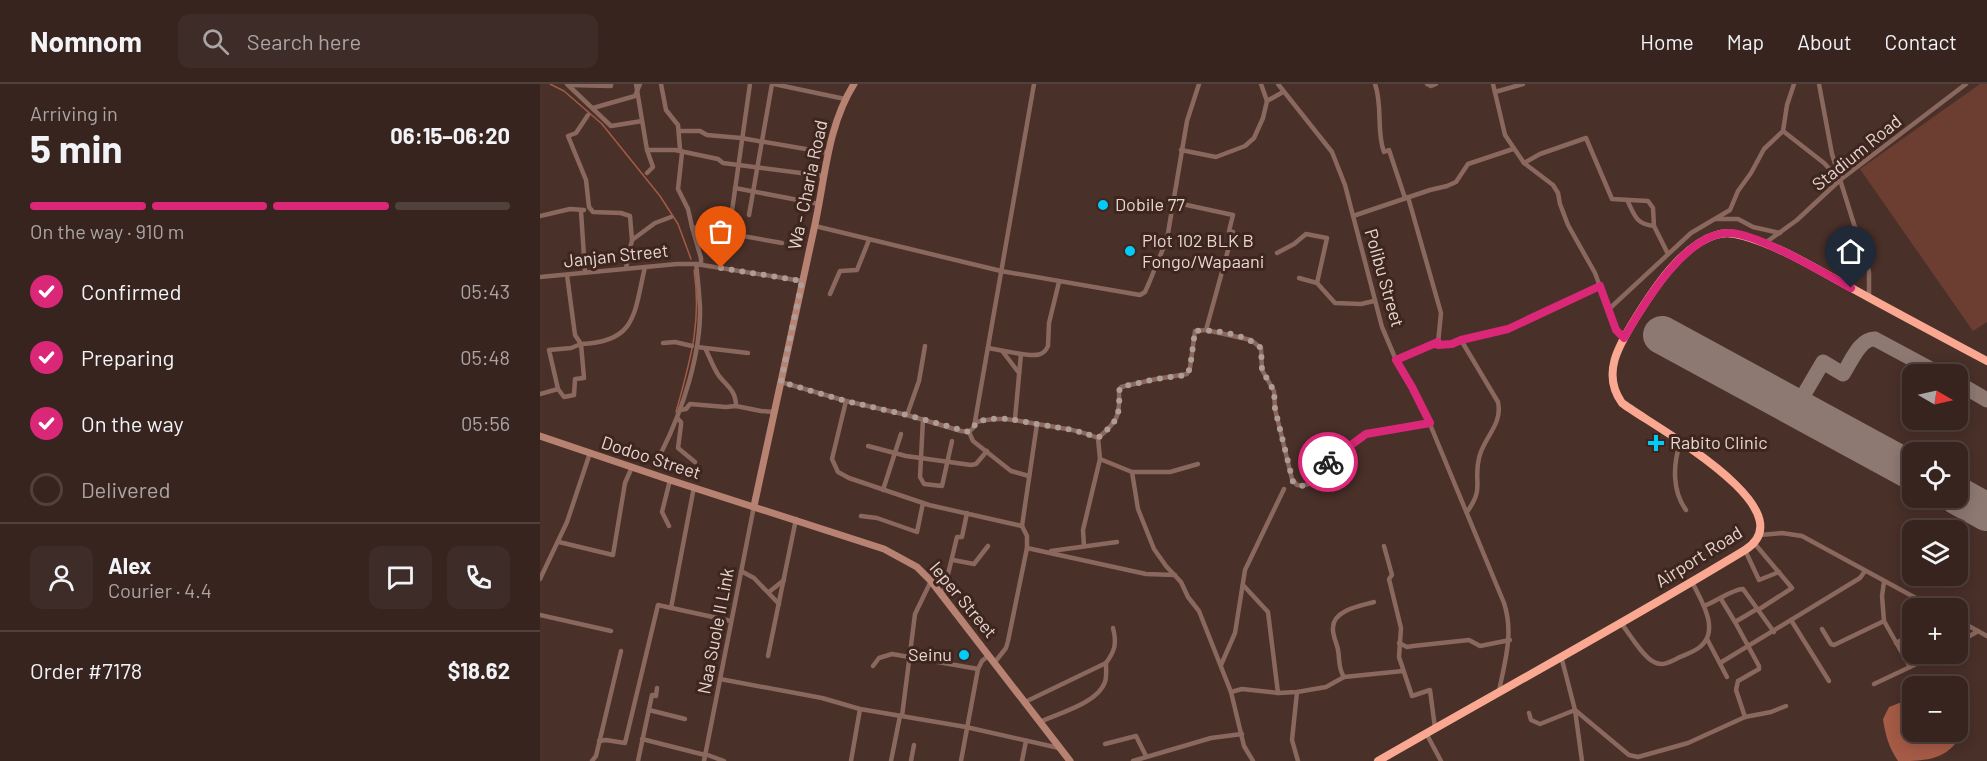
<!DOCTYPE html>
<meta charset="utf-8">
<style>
:root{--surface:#37241f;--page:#3e2c28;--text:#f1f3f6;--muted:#aaa4a4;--line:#51413d;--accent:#db2777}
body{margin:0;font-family:Barlow,sans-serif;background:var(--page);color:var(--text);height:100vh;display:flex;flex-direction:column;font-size:22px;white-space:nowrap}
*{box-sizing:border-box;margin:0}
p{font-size:20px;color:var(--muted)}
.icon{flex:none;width:33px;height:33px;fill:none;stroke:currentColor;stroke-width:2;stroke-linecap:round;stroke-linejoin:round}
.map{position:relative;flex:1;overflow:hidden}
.side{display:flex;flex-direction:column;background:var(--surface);width:540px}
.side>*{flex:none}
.needle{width:39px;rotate:99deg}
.fabs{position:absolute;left:1362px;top:280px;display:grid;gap:12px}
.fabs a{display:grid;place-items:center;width:66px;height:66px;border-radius:12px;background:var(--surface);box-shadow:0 3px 15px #0003,0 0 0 2px var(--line);font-size:30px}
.pin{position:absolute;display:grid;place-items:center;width:51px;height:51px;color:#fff;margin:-62px -26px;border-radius:50% 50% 50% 0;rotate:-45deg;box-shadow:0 0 6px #0007}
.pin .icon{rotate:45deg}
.courier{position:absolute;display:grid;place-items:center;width:60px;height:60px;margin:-30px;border:4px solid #db2777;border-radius:50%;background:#fff;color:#222;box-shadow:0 2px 8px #0007}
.summary em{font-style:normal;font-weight:700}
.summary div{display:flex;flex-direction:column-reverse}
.summary{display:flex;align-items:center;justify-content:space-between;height:102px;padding:0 30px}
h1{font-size:39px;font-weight:700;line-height:45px}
.bar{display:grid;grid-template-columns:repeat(4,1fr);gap:9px 6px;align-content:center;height:72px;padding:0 30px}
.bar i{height:8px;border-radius:4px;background:var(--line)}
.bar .selected{background:var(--accent)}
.bar p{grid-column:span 4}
.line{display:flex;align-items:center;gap:15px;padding:0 30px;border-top:2px solid var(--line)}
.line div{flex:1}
.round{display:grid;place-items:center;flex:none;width:63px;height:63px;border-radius:12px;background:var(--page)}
ol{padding:0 30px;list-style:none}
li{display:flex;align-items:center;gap:18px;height:66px}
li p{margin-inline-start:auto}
li .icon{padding:6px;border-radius:50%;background:var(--accent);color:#fff;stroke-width:4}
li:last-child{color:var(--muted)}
li i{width:33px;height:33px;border:3px solid var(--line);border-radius:50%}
header{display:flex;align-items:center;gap:36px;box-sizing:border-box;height:84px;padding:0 30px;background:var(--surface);border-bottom:2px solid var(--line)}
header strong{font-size:28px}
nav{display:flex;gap:33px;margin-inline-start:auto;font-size:21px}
.search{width:420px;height:54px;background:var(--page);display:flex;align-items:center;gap:15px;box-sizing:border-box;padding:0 21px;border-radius:12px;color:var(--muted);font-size:22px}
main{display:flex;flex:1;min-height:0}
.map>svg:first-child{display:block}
</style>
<header>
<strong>Nomnom</strong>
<div class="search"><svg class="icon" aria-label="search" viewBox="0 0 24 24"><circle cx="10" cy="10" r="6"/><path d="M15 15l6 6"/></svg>Search here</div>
<nav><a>Home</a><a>Map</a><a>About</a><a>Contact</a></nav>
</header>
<main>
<section class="side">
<div class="summary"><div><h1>5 min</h1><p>Arriving in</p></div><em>06:15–06:20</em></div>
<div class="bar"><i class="selected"></i><i class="selected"></i><i class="selected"></i><i></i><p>On the way · 910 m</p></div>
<ol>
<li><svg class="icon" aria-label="check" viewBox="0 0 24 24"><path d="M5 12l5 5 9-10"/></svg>Confirmed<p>05:43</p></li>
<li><svg class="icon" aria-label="check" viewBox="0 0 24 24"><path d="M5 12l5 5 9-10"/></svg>Preparing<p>05:48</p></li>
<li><svg class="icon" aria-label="check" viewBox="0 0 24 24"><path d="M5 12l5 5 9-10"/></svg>On the way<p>05:56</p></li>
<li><i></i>Delivered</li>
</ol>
<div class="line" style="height:108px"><a class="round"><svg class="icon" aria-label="person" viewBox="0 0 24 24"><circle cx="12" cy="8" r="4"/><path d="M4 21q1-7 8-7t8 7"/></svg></a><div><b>Alex</b><p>Courier · 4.4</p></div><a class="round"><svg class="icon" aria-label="chat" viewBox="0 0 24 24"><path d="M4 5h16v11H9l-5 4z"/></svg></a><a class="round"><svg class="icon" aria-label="phone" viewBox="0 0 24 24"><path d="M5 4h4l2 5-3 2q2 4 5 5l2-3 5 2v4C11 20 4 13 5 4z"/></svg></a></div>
<div class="line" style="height:78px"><div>Order #7178</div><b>$18.62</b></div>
</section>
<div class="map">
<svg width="1447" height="677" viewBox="0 0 1447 677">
<rect width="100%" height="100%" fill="#493029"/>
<polygon fill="#6c3e31" points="1440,0 1447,0 1447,238 1433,247 1320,85"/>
<path fill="#a55b46" d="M1372,614V648H1413L1415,660C1401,677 1380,677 1358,677C1349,664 1345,650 1343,635L1349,623Z"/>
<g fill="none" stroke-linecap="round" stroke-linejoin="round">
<g stroke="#a45a44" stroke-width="1.5">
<polyline points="10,0 24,7 62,40 120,112 138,140 151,175"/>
<path d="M136,328C150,277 162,239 154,186"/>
<polyline points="116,373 121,366"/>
</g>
<g stroke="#8e7872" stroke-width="15">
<polyline points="1418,299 1447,316"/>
<path d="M1256,324L1283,278L1303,290C1311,278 1320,254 1335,255L1402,291"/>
</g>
<g stroke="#8e7872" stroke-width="38">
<polyline points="1122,251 1372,387"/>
<polyline points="1418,412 1447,428"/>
</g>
<g stroke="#8a685e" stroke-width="4.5">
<polyline points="27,0 71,42 102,37"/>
<polyline points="96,0 107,66 113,83 107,89"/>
<polyline points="121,0 126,26 138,41 140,65 142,69 138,105 148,125 152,143 242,159"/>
<polyline points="234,0 305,15"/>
<polyline points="721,0 727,17"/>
<path d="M738,0L792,68L805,101L842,243L856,276L887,333L964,519C974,549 965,577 959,607"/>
<path d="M835,0C843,22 836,47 844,68L849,66L865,114"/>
<polyline points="887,0 891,2 896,0"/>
<polyline points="953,0 965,51 984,79 1013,101 1018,109 1020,120 1028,141 1055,189 1076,246 1084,254"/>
<polyline points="1279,0 1292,70 1329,188 1329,214"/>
<polyline points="29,1 71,2 71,0"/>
<polyline points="955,8 983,0"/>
<polyline points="53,24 95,12 100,0"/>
<polyline points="48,31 36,49 28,52 46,96 49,123 53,128 81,129 90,132 92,156 86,184"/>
<polyline points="140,47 160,47 167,51 201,54 289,69"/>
<polyline points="1243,47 1284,79 1300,96"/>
<polyline points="107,66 135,66 178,75 183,79 284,92"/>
<polyline points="641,66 676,73 705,62 714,54 723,34 727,17 743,8"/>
<polyline points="984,79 1000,70 1046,54 1072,115 1108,117 1113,124 1114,142 1128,170"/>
<polyline points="195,104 279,120"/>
<polyline points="868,113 901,229 898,259"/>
<path d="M1087,116C1095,131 1095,140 1114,142"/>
<polyline points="41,127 45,188"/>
<polyline points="209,131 232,0"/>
<polyline points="0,132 30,125 44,126"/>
<polyline points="813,132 890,106 907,102 916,98 928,80 973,65"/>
<polyline points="1176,135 1198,135 1213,143 1240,149"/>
<polyline points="275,142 461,187 600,211 605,208 609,199 627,155 647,37 659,0"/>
<polyline points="152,143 161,174 161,181"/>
<polyline points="189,148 210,0"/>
<polyline points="92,156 115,139 131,133"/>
<polyline points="1225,159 1257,136 1300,96 1426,0"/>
<polyline points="737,169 754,160 766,150 787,154 777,199"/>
<path d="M27,191L35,251L41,260C97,258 94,229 105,183"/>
<polyline points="0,193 137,180 156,180 262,197"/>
<polyline points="759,194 777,199 795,219 821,220 834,217"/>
<polyline points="290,210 300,187 317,186 329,156"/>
<polyline points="1068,226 1151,149 1190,126 1198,107 1211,89 1224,65 1243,47 1247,21 1254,0"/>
<path d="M666,246L711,256L721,264L722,286L734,307L735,325L752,395L757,401C778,403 778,391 788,378C793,371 813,358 821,352C831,346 875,341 889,339"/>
<path d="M921,256L958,318C963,341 943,354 939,374C933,399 945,403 927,428"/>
<polyline points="123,259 135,258 152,262"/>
<polyline points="157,263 208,269"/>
<polyline points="448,264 481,270 475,335"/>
<path d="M166,266C170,274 174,285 179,292C188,303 196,307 196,322"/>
<polyline points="463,268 479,289"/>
<path d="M481,270C493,271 503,274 508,262L509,239L519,198"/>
<polyline points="856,276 898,258 898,261 912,260 921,256 968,245 1060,202"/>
<polyline points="241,298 306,317 367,331 421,347 429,348 434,343 494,0"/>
<polyline points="0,310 18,305 9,266 31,264 41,260 44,294 35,295 34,311 24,313 18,305"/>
<polyline points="306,317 292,375 298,388 309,394 389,421 482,442"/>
<polyline points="140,326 146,325 150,320 186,323 196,322 221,327 234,328"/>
<polyline points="367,331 379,297 385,262"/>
<polyline points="138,335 141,338 141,341 138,364 155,378"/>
<polyline points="383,335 380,393 384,400 402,402 412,357"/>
<path d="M436,338C461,332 473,336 497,340C519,344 537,345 558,354C578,337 580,332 579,307L581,303L616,295L647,290L650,284L655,247L666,246L693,148L689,147L693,131L633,118"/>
<polyline points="429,348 433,357 471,387 489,392"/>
<polyline points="558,354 560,375 592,388 598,425 614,465 626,482 641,498 648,513 659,527 691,608 704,662 713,677"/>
<path d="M1140,359C1133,381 1132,407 1146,426"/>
<polyline points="328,362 366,372 431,381 436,380 447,367"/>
<path d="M122,367C143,325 161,270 160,223C159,209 158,194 156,180"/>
<polyline points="592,388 630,388 658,380"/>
<polyline points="343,406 361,350"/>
<polyline points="321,432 337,434 377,448 383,419"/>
<polyline points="129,442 122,428 130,396"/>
<polyline points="1220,451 1242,449 1262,452 1396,525"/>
<polyline points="19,458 73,471 85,399 92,383"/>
<polyline points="1215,460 1252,504 1218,526"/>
<polyline points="544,462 543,446 560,375"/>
<polyline points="844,462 852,491 849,495 861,544 859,573 872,612 890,606 895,644"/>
<polyline points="487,464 487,452 482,442 497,340"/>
<polyline points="1205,466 1219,496 1239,488"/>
<polyline points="511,467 577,458"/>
<polyline points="413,476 434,480 448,462"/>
<polyline points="201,487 214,494 239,520"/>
<polyline points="0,495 27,438 50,369"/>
<polyline points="1344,498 1342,512 1344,537 1370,583 1396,570"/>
<polyline points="703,501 728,528 738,609"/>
<polyline points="229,508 244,496"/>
<polyline points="403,511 417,453 422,453 427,429"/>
<polyline points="1181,515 1195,538 1217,525"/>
<path d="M1164,522C1176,518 1192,505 1203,505L1234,548"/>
<polyline points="131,524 154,403"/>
<polyline points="0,531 71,547"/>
<polyline points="1251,536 1289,597"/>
<polyline points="1418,536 1447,552"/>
<polyline points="1195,538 1219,582 1219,585 1198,597 1196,606 1205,633"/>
<path d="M1081,539C1089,549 1103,573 1114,578C1123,583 1132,577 1140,573C1147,570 1156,567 1161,562C1180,545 1161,516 1152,498"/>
<polyline points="1282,545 1291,560 1294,561 1344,537"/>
<polyline points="1167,555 1187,593"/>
<polyline points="859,559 867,563 873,562 929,556 940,562 970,556"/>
<polyline points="1356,559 1372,551"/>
<polyline points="1418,559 1438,547"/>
<polyline points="228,572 256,435"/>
<polyline points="1021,572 1035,626 1042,677"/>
<polyline points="455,578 466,564 468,557 487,464 606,490 635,491"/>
<polyline points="1180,579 1320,494 1325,487"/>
<polyline points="681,581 695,549 705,486 744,405"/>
<polyline points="333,582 339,574 352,570 438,585"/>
<path d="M804,593C798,584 800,577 798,566C797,559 792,551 793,543C794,526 820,522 834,518"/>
<polyline points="180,595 282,614 320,625 426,643 519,664"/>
<polyline points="1334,600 1370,583"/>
<polyline points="691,608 702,605 738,609 757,608 786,603 804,593 863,587"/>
<polyline points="757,608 752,656 758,677"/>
<path d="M485,618L566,579C575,567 577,559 573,544"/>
<polyline points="109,626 145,635"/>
<polyline points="989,629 991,636 1000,640 1035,626 1089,671 1098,673 1148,659 1205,633 1231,628 1246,622"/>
<polyline points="362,632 375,530 391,497"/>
<path d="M500,638C519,629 558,619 565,598C567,592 566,585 566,579"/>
<polyline points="886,649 901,677"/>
<polyline points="102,655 165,671"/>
<polyline points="59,657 66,656 85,659 118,521 191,537"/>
<polyline points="565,660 596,652 606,672"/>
<polyline points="165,670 184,677"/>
<polyline points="52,677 56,672 81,567"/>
<polyline points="98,677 112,611 116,612 117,604"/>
<polyline points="164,677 214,422"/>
<polyline points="311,677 320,625"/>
<polyline points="351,677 360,632"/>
<polyline points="371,677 374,661"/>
<polyline points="421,677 438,585 442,577 449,571"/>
<polyline points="482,677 486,657"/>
<polyline points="593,677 671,654 702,650"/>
</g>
<g stroke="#b88273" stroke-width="7">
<polyline points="0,352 130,396 344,465 377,483 391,497 530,677"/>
<path d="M214,422C234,330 254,237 274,145C285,96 287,43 314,0"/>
</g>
<path stroke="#faa891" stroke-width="8" d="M838,677C961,606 1085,539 1205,466C1270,425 1109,340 1082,319C1061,290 1079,261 1095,235C1113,206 1142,161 1176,151C1185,148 1194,149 1203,152C1239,162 1273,183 1306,201C1353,227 1400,252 1447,277"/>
</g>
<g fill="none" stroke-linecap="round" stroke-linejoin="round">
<path stroke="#b09c96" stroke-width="6" stroke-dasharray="0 10.8" d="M181,184L262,197L241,298L306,317L367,331L429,348L434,343L436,338C462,331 472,336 497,340C520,344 536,345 558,354C578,337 580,332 579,307L581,303L616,295L647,291L650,284L655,247C675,245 706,250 721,264L722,286L734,307L735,325L753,398C769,410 782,391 788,378"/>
<path stroke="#db2777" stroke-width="8" d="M788,378L826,350L890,339L872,303L856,276L898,258V261L912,260L921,256L968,245L1060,202L1076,246L1084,254C1103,221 1147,146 1191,149C1220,151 1284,189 1311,204"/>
</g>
<g fill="#00cbf9" stroke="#3e261f" stroke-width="2">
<circle cx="563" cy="121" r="6"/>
<circle cx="590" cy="167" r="6"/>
<path d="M1113 350h6v6h6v6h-6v6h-6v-6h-6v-6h6z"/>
<circle cx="424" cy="571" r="6"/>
</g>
<g text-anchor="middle" stroke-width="6" stroke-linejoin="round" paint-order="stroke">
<g font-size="18" fill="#e7d6d1" stroke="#3e261f">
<text transform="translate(1317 69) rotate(-39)" y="6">Stadium Road</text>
<text transform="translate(268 101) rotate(-78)" y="6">Wa - Charia Road</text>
<text transform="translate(76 172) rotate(-6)" y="6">Janjan Street</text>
<text transform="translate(844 194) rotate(74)" y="6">Polibu Street</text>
<text transform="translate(111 374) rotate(18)" y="6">Dodoo Street</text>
<text transform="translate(1159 473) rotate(-32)" y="6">Airport Road</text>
<text transform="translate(423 516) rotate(50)" y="6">Ieper Street</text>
<text transform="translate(176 547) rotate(-79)" y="6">Naa Suole II Link</text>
</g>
<g font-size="18" fill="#e7d6d1" stroke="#3e261f" text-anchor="start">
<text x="575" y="127">Dobile 77</text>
<text x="602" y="163">Plot 102 BLK B<tspan x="602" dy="21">Fongo/Wapaani</tspan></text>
<text x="1130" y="365">Rabito Clinic</text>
<text x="412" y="577" text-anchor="end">Seinu</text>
</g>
</g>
</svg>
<div class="fabs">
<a><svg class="needle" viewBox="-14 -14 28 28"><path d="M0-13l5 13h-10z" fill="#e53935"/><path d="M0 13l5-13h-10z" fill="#aaa4a4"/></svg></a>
<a><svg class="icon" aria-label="locate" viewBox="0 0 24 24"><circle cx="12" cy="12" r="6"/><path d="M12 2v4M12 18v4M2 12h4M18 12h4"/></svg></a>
<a><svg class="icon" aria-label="layers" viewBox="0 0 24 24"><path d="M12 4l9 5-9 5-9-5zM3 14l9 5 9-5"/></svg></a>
<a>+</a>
<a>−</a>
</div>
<div class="pin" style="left:181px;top:184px;background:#ea580c"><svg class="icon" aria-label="bag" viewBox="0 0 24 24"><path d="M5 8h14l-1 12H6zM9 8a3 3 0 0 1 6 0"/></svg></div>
<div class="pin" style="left:1311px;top:204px;background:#1f2937"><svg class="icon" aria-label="home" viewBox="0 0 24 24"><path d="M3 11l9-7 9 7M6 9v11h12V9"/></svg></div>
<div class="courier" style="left:788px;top:378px"><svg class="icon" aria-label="bike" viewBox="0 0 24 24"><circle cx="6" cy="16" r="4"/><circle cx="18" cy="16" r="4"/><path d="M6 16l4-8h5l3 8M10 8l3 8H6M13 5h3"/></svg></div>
</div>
</main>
